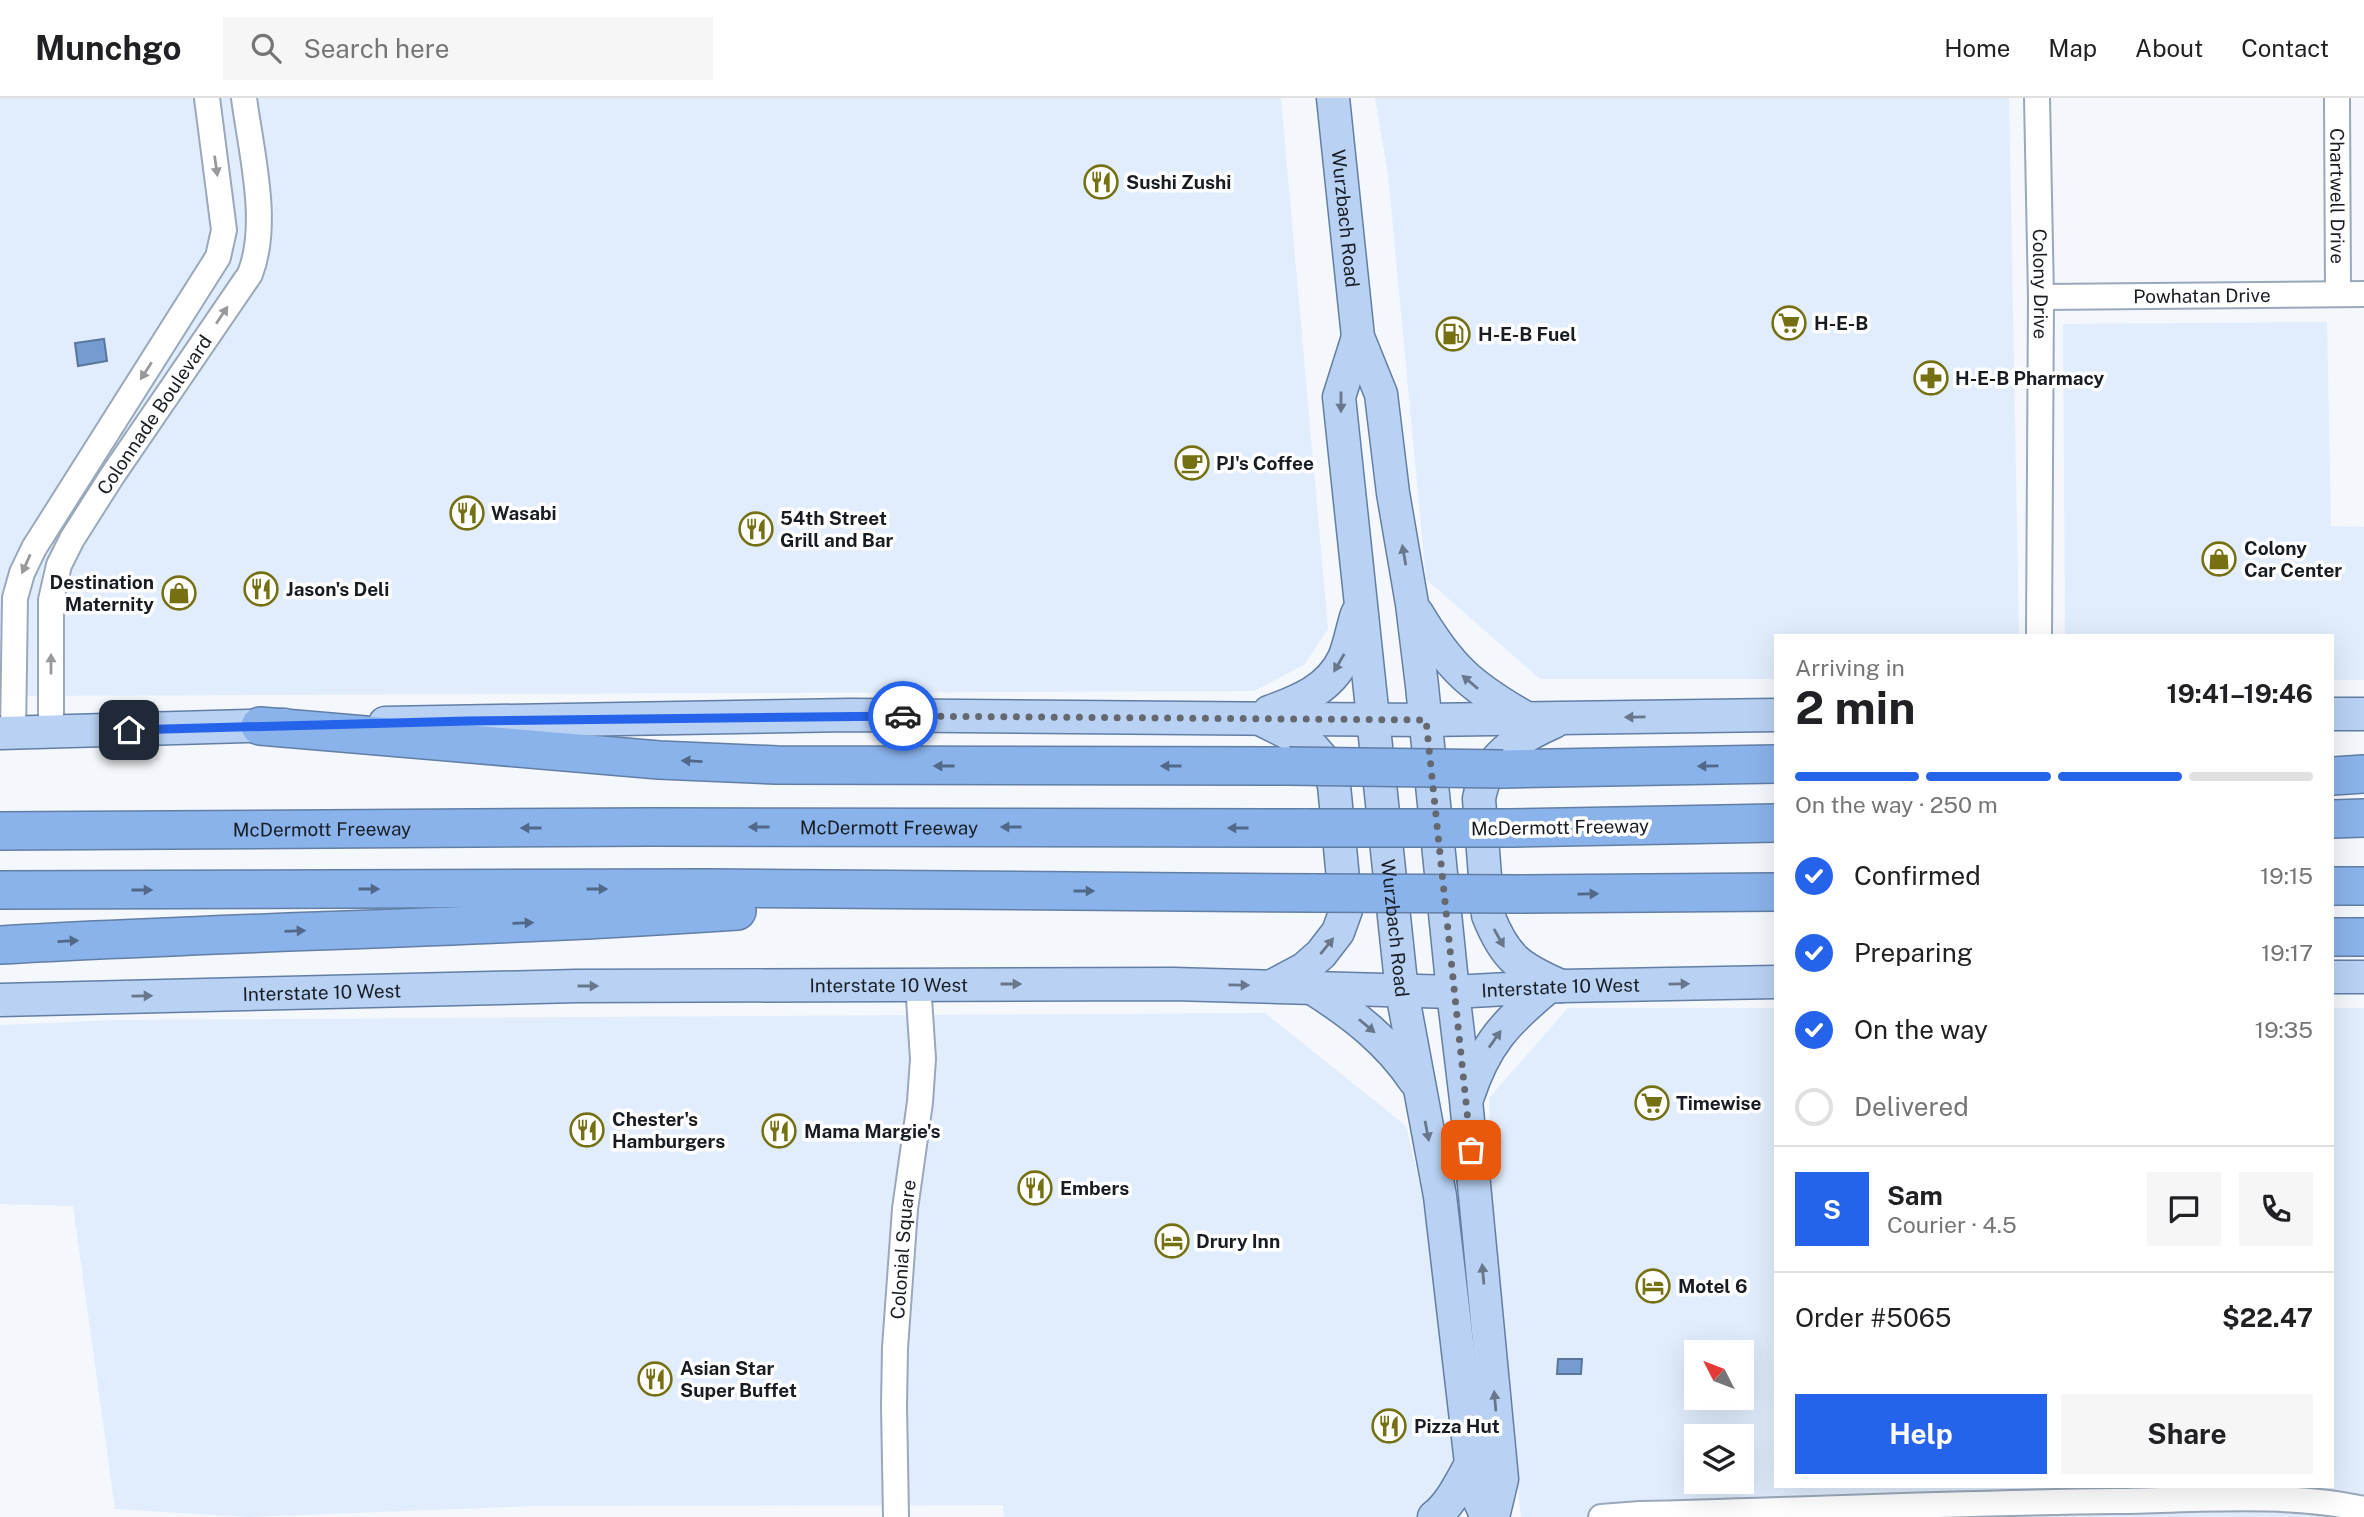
<!DOCTYPE html>
<meta charset="utf-8">
<style>
:root{--surface:#fff;--page:#f6f6f6;--text:#202124;--muted:#757577;--line:#e0e0e0;--accent:#2563eb}
body{margin:0;font-family:"Public Sans",sans-serif;background:var(--page);color:var(--text);height:100vh;display:flex;flex-direction:column;font-size:26px;white-space:nowrap}
*{box-sizing:border-box;margin:0}
p{font-size:23px;color:var(--muted)}
.icon{flex:none;width:38px;height:38px;fill:none;stroke:currentColor;stroke-width:2;stroke-linecap:round;stroke-linejoin:round}
.map{position:relative;flex:1;overflow:hidden}
.sheet{position:absolute;left:1774px;top:536px;width:560px;height:854px;display:flex;flex-direction:column;background:var(--surface);border-radius:0px;box-shadow:0 7px 28px #0002}
.sheet>*{flex:none}
.needle{width:46px;rotate:312deg}
.controls{position:absolute;left:1684px;top:1242px;display:grid;gap:14px}
.controls a{display:grid;place-items:center;width:70px;height:70px;border-radius:0px;background:var(--surface);box-shadow:0 7px 28px #0002;font-size:35px}
.pin{position:absolute;display:grid;place-items:center;width:60px;height:60px;color:#fff;margin:-30px;border-radius:14px;box-shadow:0 4px 10px #0006}
.courier{position:absolute;display:grid;place-items:center;width:70px;height:70px;margin:-35px;border:5px solid #2563eb;border-radius:50%;background:#fff;color:#222;box-shadow:0 2px 9px #0007}
.head em{font-style:normal;font-weight:700}
.head div{display:flex;flex-direction:column-reverse}
.head{display:flex;align-items:center;justify-content:space-between;height:119px;padding:0 21px}
h1{font-size:46px;font-weight:700;line-height:52px}
.bar{display:grid;grid-template-columns:repeat(4,1fr);gap:10px 7px;align-content:center;height:84px;padding:0 21px}
.bar i{height:9px;border-radius:5px;background:var(--line)}
.bar .current{background:var(--accent)}
.bar p{grid-column:span 4}
.line{display:flex;align-items:center;gap:18px;padding:0 21px;border-top:2px solid var(--line)}
.line div{flex:1}
.round{display:grid;place-items:center;flex:none;width:74px;height:74px;border-radius:0px;background:var(--page)}
ol{padding:0 21px;list-style:none}
li{display:flex;align-items:center;gap:21px;height:77px}
li p{margin-inline-start:auto}
li .icon{padding:7px;border-radius:50%;background:var(--accent);color:#fff;stroke-width:4}
li:last-child{color:var(--muted)}
li i{width:38px;height:38px;border:4px solid var(--line);border-radius:50%}
.cta{display:flex;gap:14px;margin-top:auto;padding:14px 21px}
.cta a{flex:1;height:80px;border-radius:0px;background:var(--accent);color:#fff;font-size:28px;font-weight:700;line-height:80px;text-align:center}
.cta a+a{background:var(--page);color:var(--text)}
header{display:flex;align-items:center;gap:42px;box-sizing:border-box;height:98px;padding:0 35px;background:var(--surface);border-bottom:2px solid var(--line)}
header strong{font-size:33px}
nav{display:flex;gap:38px;margin-inline-start:auto;font-size:24px}
.search{width:490px;height:63px;background:var(--page);display:flex;align-items:center;gap:18px;box-sizing:border-box;padding:0 24px;border-radius:0px;color:var(--muted);font-size:26px}
.map>svg:first-child{display:block}
</style>
<header>
<strong>Munchgo</strong>
<div class="search"><svg class="icon" aria-label="search" viewBox="0 0 24 24"><circle cx="10" cy="10" r="6"/><path d="M15 15l6 6"/></svg>Search here</div>
<nav><a>Home</a><a>Map</a><a>About</a><a>Contact</a></nav>
</header>
<div class="map">
<svg width="2364" height="1419" viewBox="0 0 2364 1419">
<rect width="100%" height="100%" fill="#f4f7fb"/>
<g fill="#e1edfd" fill-rule="evenodd">
<polygon points="0,0 1281,0 1328,531 1304,567 1254,593 0,598"/>
<polygon points="1375,0 2009,0 2019,537 1776,537 1776,581 1540,581 1426,481 1388,76"/>
<polygon points="2327,224 2331,428 2364,429 2364,582 2333,582 2333,537 2065,537 2063,226"/>
<path d="M1568,910H1776V1388H2333V910H2364V1419H1521L1495,1204L1489,1000ZM1696,1255H1741V1300H1696ZM1696,1339H1741V1384H1696Z"/>
<polygon points="1265,915 1406,1028 1425,1108 1461,1419 1004,1419 1003,1407 536,1408 249,1419 115,1411 73,1108 0,1106 0,927 114,922"/>
</g>
<g fill="#759cd1" stroke="#59769d" stroke-width="2">
<polygon points="104,241 107,263 78,268 75,245"/>
<polygon points="1558,1261 1582,1261 1581,1276 1557,1276"/>
</g>
<g fill="none" stroke-linecap="round" stroke-linejoin="round">
<defs>
<g id="minor">
<path id="s1" d="M2037,0L2041,199L2039,537"/>
<path id="s2" d="M2337,0L2338,196"/>
<path id="s3" d="M2041,199L2364,196"/>
<path id="s4" d="M51,634V502L59,467L72,441L112,378L250,176C270,125 251,54 244,0"/>
<polyline points="13,635 15,500 22,475 34,450 218,159 224,132 207,0"/>
<path id="s5" d="M896,1419L894,1307L895,1250L905,1111L920,1004L923,961L918,885"/>
<path d="M1601,1419L1640,1416C1799,1412 1957,1405 2116,1403C2198,1402 2284,1394 2364,1411"/>
</g>
<g id="major">
<path id="s6" d="M1333,0L1358,239L1381,296L1393,395L1412,506L1422,588L1453,894L1466,1002L1502,1381L1493,1419"/>
<path id="s7" d="M1358,239L1339,299L1402,894L1440,1098L1474,1391L1487,1419"/>
<path d="M1417,515C1450,570 1470,588 1526,620"/>
<path d="M1269,614C1299,603 1330,591 1344,560C1350,546 1352,531 1357,516"/>
<polyline points="2333,616 2364,616"/>
<polyline points="1264,623 1302,642 1313,650 1326,665 1334,687 1346,812 1338,834 1321,856 1304,871 1272,888"/>
<path d="M1554,624C1518,640 1486,659 1479,701L1488,817C1505,860 1519,870 1561,888"/>
<polyline points="385,625 851,617 1426,622 1776,617"/>
<polyline points="0,635 284,627"/>
<polyline points="2333,879 2364,879"/>
<path d="M1312,890C1353,916 1388,943 1415,983"/>
<path id="s8" d="M0,902L577,888L1173,886L1453,894L1562,888L1776,884"/>
<path d="M1468,998C1485,946 1506,924 1547,890"/>
<path d="M1434,1419C1451,1406 1460,1385 1471,1366"/>
</g>
<g id="highway">
<polyline points="260,628 659,662 777,667 1289,668"/>
<polyline points="1503,671 1776,666"/>
<polyline points="2333,678 2364,676"/>
<polyline points="2333,721 2364,720"/>
<polyline points="1511,730 1776,725"/>
<path id="s9" d="M0,733L649,729L1306,730"/>
<polyline points="2333,788 2364,788"/>
<polyline points="0,792 706,790 1315,795"/>
<polyline points="1519,796 1776,794"/>
<polyline points="2333,839 2364,839"/>
<path d="M0,847C245,833 491,830 737,813"/>
</g>
</defs>
<use href="#minor" stroke="#99a8bb" stroke-width="28"/>
<use href="#major" stroke="#627ea5" stroke-width="35"/>
<use href="#highway" stroke="#627ea5" stroke-width="40"/>
<use href="#minor" stroke="#fff" stroke-width="24"/>
<use href="#major" stroke="#b9d1f3" stroke-width="32"/>
<use href="#highway" stroke="#8ab3eb" stroke-width="37"/>
<defs>
<g id="highway-bridge">
<polyline points="1289,668 1503,671"/>
<polyline points="1306,730 1511,730"/>
<polyline points="1315,795 1519,796"/>
</g>
</defs>
<use href="#highway-bridge" stroke="#627ea5" stroke-width="40" stroke-linecap="butt"/>
<use href="#highway-bridge" stroke="#8ab3eb" stroke-width="37"/>
</g>
<defs><path id="oneway-solid" d="M-6-.8H1V-3.2L6.5 0L1 3.2V.8H-6Z" transform="scale(1.75)"/></defs>
<g fill="#97999c">
<use href="#oneway-solid" transform="translate(216 68) rotate(82)"/>
<use href="#oneway-solid" transform="translate(222 217) rotate(-56)"/>
<use href="#oneway-solid" transform="translate(146 273) rotate(123)"/>
<use href="#oneway-solid" transform="translate(26 466) rotate(114)"/>
<use href="#oneway-solid" transform="translate(51 566) rotate(-90)"/>
</g>
<g fill="#68778c">
<use href="#oneway-solid" transform="translate(1341 304) rotate(90)"/>
<use href="#oneway-solid" transform="translate(1404 457) rotate(-100)"/>
<use href="#oneway-solid" transform="translate(1339 565) rotate(120)"/>
<use href="#oneway-solid" transform="translate(1470 584) rotate(-140)"/>
<use href="#oneway-solid" transform="translate(1635 619) rotate(179)"/>
<use href="#oneway-solid" transform="translate(1499 840) rotate(61)"/>
<use href="#oneway-solid" transform="translate(1327 848) rotate(-51)"/>
<use href="#oneway-solid" transform="translate(1011 886)"/>
<use href="#oneway-solid" transform="translate(1679 886) rotate(-1)"/>
<use href="#oneway-solid" transform="translate(1239 887) rotate(1)"/>
<use href="#oneway-solid" transform="translate(588 888)"/>
<use href="#oneway-solid" transform="translate(142 898) rotate(-1)"/>
<use href="#oneway-solid" transform="translate(1367 928) rotate(40)"/>
<use href="#oneway-solid" transform="translate(1495 941) rotate(-55)"/>
<use href="#oneway-solid" transform="translate(1427 1033) rotate(79)"/>
<use href="#oneway-solid" transform="translate(1483 1176) rotate(-95)"/>
<use href="#oneway-solid" transform="translate(1495 1303) rotate(-95)"/>
</g>
<g fill="#516888">
<use href="#oneway-solid" transform="translate(692 663) rotate(-177)"/>
<use href="#oneway-solid" transform="translate(944 668) rotate(-180)"/>
<use href="#oneway-solid" transform="translate(1171 668) rotate(-180)"/>
<use href="#oneway-solid" transform="translate(1708 668) rotate(179)"/>
<use href="#oneway-solid" transform="translate(759 729) rotate(-180)"/>
<use href="#oneway-solid" transform="translate(1011 729) rotate(-180)"/>
<use href="#oneway-solid" transform="translate(531 730) rotate(180)"/>
<use href="#oneway-solid" transform="translate(1238 730) rotate(-180)"/>
<use href="#oneway-solid" transform="translate(369 791)"/>
<use href="#oneway-solid" transform="translate(597 791)"/>
<use href="#oneway-solid" transform="translate(142 792)"/>
<use href="#oneway-solid" transform="translate(1084 793)"/>
<use href="#oneway-solid" transform="translate(1588 796) rotate(-1)"/>
<use href="#oneway-solid" transform="translate(523 825) rotate(-2)"/>
<use href="#oneway-solid" transform="translate(295 833) rotate(-2)"/>
<use href="#oneway-solid" transform="translate(68 843) rotate(-3)"/>
</g>
<g fill="none" stroke-linecap="round" stroke-linejoin="round">
<polyline stroke="#65696f" stroke-width="7" stroke-dasharray="0 12.6" points="903,618 1426,622 1471,1052"/>
<polyline stroke="#2563eb" stroke-width="9" points="129,632 467,623 903,618"/>
</g>
<defs>
<symbol id="restaurant-ring" viewBox="-11 -11 22 22"><circle r="9.5" fill="#fff" stroke="#757112" stroke-width="1.5"/><path d="M-5-6h1v4h1v-4h1v4h1v-4h1v5L-1.5 .5V6h-2V.5L-5-1ZM5-6V6H3V1.5H1.5Q1.5-4 5-6Z" fill="#757112"/></symbol>
<symbol id="supermarket-ring" viewBox="-11 -11 22 22"><circle r="9.5" fill="#fff" stroke="#757112" stroke-width="1.5"/><path d="M-6-5.5h2.5l.6 2H6L4.5 2H-2.5L-4.4-4H-6ZM-1.5 3.2a1.3 1.3 0 1 0 .1 0ZM3 3.2a1.3 1.3 0 1 0 .1 0Z" fill="#757112"/></symbol>
<symbol id="fuel-ring" viewBox="-11 -11 22 22"><circle r="9.5" fill="#fff" stroke="#757112" stroke-width="1.5"/><path d="M-5.5-6h7V0h2V4h1.3V-2.5L3-4.5l.8-.8L6-3V5H2.5V1h-1V6h-7ZM-4.2-4.7v3.2H.2V-4.7Z" fill="#757112"/></symbol>
<symbol id="pharmacy-ring" viewBox="-11 -11 22 22"><circle r="9.5" fill="#fff" stroke="#757112" stroke-width="1.5"/><path d="M-2-6h4v4h4v4h-4v4h-4v-4h-4v-4h4Z" fill="#757112"/></symbol>
<symbol id="cafe-ring" viewBox="-11 -11 22 22"><circle r="9.5" fill="#fff" stroke="#757112" stroke-width="1.5"/><path d="M-5.5-4.5H6V0H3Q3 3.5 0 3.5H-2.5Q-5.5 3.5-5.5 0ZM3-3.2v2h1.7v-2ZM-6 4.5H4V6H-6Z" fill="#757112"/></symbol>
<symbol id="shop-ring" viewBox="-11 -11 22 22"><circle r="9.5" fill="#fff" stroke="#757112" stroke-width="1.5"/><path d="M-5-2.5h2.3a2.7 3.5 0 0 1 5.4 0H5L5.5 6h-11ZM-1.5-2.5h3a1.5 2.3 0 0 0-3 0Z" fill="#757112"/></symbol>
<symbol id="hotel-ring" viewBox="-11 -11 22 22"><circle r="9.5" fill="#fff" stroke="#757112" stroke-width="1.5"/><path d="M-6-4.5h1.5V1H6V5H4.5V3h-9V5H-6ZM-4 0a1.8 1.8 0 1 1 3.6 0ZM.5 0V-2.5h3Q6-2.5 6 0Z" fill="#757112"/></symbol>
</defs>
<g fill-rule="evenodd">
<use href="#restaurant-ring" x="1082" y="65" width="38" height="38"/>
<use href="#supermarket-ring" x="1770" y="206" width="38" height="38"/>
<use href="#fuel-ring" x="1434" y="217" width="38" height="38"/>
<use href="#pharmacy-ring" x="1912" y="261" width="38" height="38"/>
<use href="#cafe-ring" x="1173" y="346" width="38" height="38"/>
<use href="#restaurant-ring" x="448" y="396" width="38" height="38"/>
<use href="#restaurant-ring" x="737" y="412" width="38" height="38"/>
<use href="#shop-ring" x="2200" y="442" width="38" height="38"/>
<use href="#restaurant-ring" x="242" y="472" width="38" height="38"/>
<use href="#shop-ring" x="160" y="476" width="38" height="38"/>
<use href="#supermarket-ring" x="1633" y="986" width="38" height="38"/>
<use href="#restaurant-ring" x="568" y="1013" width="38" height="38"/>
<use href="#restaurant-ring" x="760" y="1014" width="38" height="38"/>
<use href="#restaurant-ring" x="1016" y="1071" width="38" height="38"/>
<use href="#hotel-ring" x="1153" y="1124" width="38" height="38"/>
<use href="#hotel-ring" x="1634" y="1169" width="38" height="38"/>
<use href="#restaurant-ring" x="636" y="1262" width="38" height="38"/>
<use href="#restaurant-ring" x="1370" y="1309" width="38" height="38"/>
</g>
<g text-anchor="middle" stroke-width="7" stroke-linejoin="round" paint-order="stroke">
<g font-size="19" font-weight="bold" fill="#181d24" stroke="#fff" text-anchor="start">
<text x="1126" y="91">Sushi Zushi</text>
<text x="1814" y="232">H-E-B</text>
<text x="1478" y="243">H-E-B Fuel</text>
<text x="1955" y="287">H-E-B Pharmacy</text>
<text x="1216" y="372">PJ's Coffee</text>
<text x="491" y="422">Wasabi</text>
<text x="780" y="427">54th Street<tspan x="780" dy="22">Grill and Bar</tspan></text>
<text x="2244" y="457">Colony<tspan x="2244" dy="22">Car Center</tspan></text>
<text x="154" y="491" text-anchor="end">Destination<tspan x="154" dy="22">Maternity</tspan></text>
<text x="286" y="498">Jason's Deli</text>
<text x="1676" y="1012">Timewise</text>
<text x="612" y="1028">Chester's<tspan x="612" dy="22">Hamburgers</tspan></text>
<text x="804" y="1040">Mama Margie's</text>
<text x="1060" y="1097">Embers</text>
<text x="1196" y="1150">Drury Inn</text>
<text x="1678" y="1195">Motel 6</text>
<text x="680" y="1277">Asian Star<tspan x="680" dy="22">Super Buffet</tspan></text>
<text x="1414" y="1335">Pizza Hut</text>
</g>
<g font-size="19" fill="#181d24" stroke="#fff">
<text dy="7" stroke="none"><textPath href="#s2" startOffset="98">Chartwell Drive</textPath></text>
<text dy="7" stroke="none"><textPath href="#s6" startOffset="121">Wurzbach Road</textPath></text>
<text dy="7" stroke="none"><textPath href="#s1" startOffset="186">Colony Drive</textPath></text>
<text dy="7" stroke="none"><textPath href="#s3" startOffset="161">Powhatan Drive</textPath></text>
<text dy="7" stroke="none"><textPath href="#s4" startOffset="346">Colonnade Boulevard</textPath></text>
<text dy="7" stroke="none"><textPath href="#s9" startOffset="889">McDermott Freeway</textPath></text>
<text transform="translate(1560 729) rotate(-1)" y="7">McDermott Freeway</text>
<text dy="7" stroke="none"><textPath href="#s9" startOffset="322">McDermott Freeway</textPath></text>
<text dy="7" stroke="none"><textPath href="#s7" startOffset="597">Wurzbach Road</textPath></text>
<text dy="7" stroke="none"><textPath href="#s8" startOffset="889">Interstate 10 West</textPath></text>
<text dy="7" stroke="none"><textPath href="#s8" startOffset="1561">Interstate 10 West</textPath></text>
<text dy="7" stroke="none"><textPath href="#s8" startOffset="322">Interstate 10 West</textPath></text>
<text dy="7" stroke="none"><textPath href="#s5" startOffset="268">Colonial Square</textPath></text>
</g>
</g>
</svg>
<div class="controls">
<a><svg class="needle" viewBox="-14 -14 28 28"><path d="M0-13l5 13h-10z" fill="#e53935"/><path d="M0 13l5-13h-10z" fill="#757577"/></svg></a>
<a><svg class="icon" aria-label="layers" viewBox="0 0 24 24"><path d="M12 4l9 5-9 5-9-5zM3 14l9 5 9-5"/></svg></a>
</div>
<div class="pin" style="left:1471px;top:1052px;background:#ea580c"><svg class="icon" aria-label="bag" viewBox="0 0 24 24"><path d="M5 8h14l-1 12H6zM9 8a3 3 0 0 1 6 0"/></svg></div>
<div class="pin" style="left:129px;top:632px;background:#1f2937"><svg class="icon" aria-label="home" viewBox="0 0 24 24"><path d="M3 11l9-7 9 7M6 9v11h12V9"/></svg></div>
<div class="courier" style="left:903px;top:618px"><svg class="icon" aria-label="car" viewBox="0 0 24 24"><path d="M5 17H2v-5l4-1 3-4h7l3 4 3 1v5h-3M9 17h6M6 11h13"/><circle cx="7" cy="17" r="2"/><circle cx="17" cy="17" r="2"/></svg></div>
<section class="sheet">
<div class="head"><div><h1>2 min</h1><p>Arriving in</p></div><em>19:41–19:46</em></div>
<div class="bar"><i class="current"></i><i class="current"></i><i class="current"></i><i></i><p>On the way · 250 m</p></div>
<ol>
<li><svg class="icon" aria-label="check" viewBox="0 0 24 24"><path d="M5 12l5 5 9-10"/></svg>Confirmed<p>19:15</p></li>
<li><svg class="icon" aria-label="check" viewBox="0 0 24 24"><path d="M5 12l5 5 9-10"/></svg>Preparing<p>19:17</p></li>
<li><svg class="icon" aria-label="check" viewBox="0 0 24 24"><path d="M5 12l5 5 9-10"/></svg>On the way<p>19:35</p></li>
<li><i></i>Delivered</li>
</ol>
<div class="line" style="height:126px"><b class="round" style="background:var(--accent);color:#fff">S</b><div><b>Sam</b><p>Courier · 4.5</p></div><a class="round"><svg class="icon" aria-label="chat" viewBox="0 0 24 24"><path d="M4 5h16v11H9l-5 4z"/></svg></a><a class="round"><svg class="icon" aria-label="phone" viewBox="0 0 24 24"><path d="M5 4h4l2 5-3 2q2 4 5 5l2-3 5 2v4C11 20 4 13 5 4z"/></svg></a></div>
<div class="line" style="height:91px"><div>Order #5065</div><b>$22.47</b></div>
<div class="cta"><a>Help</a><a>Share</a></div>
</section>
</div>
